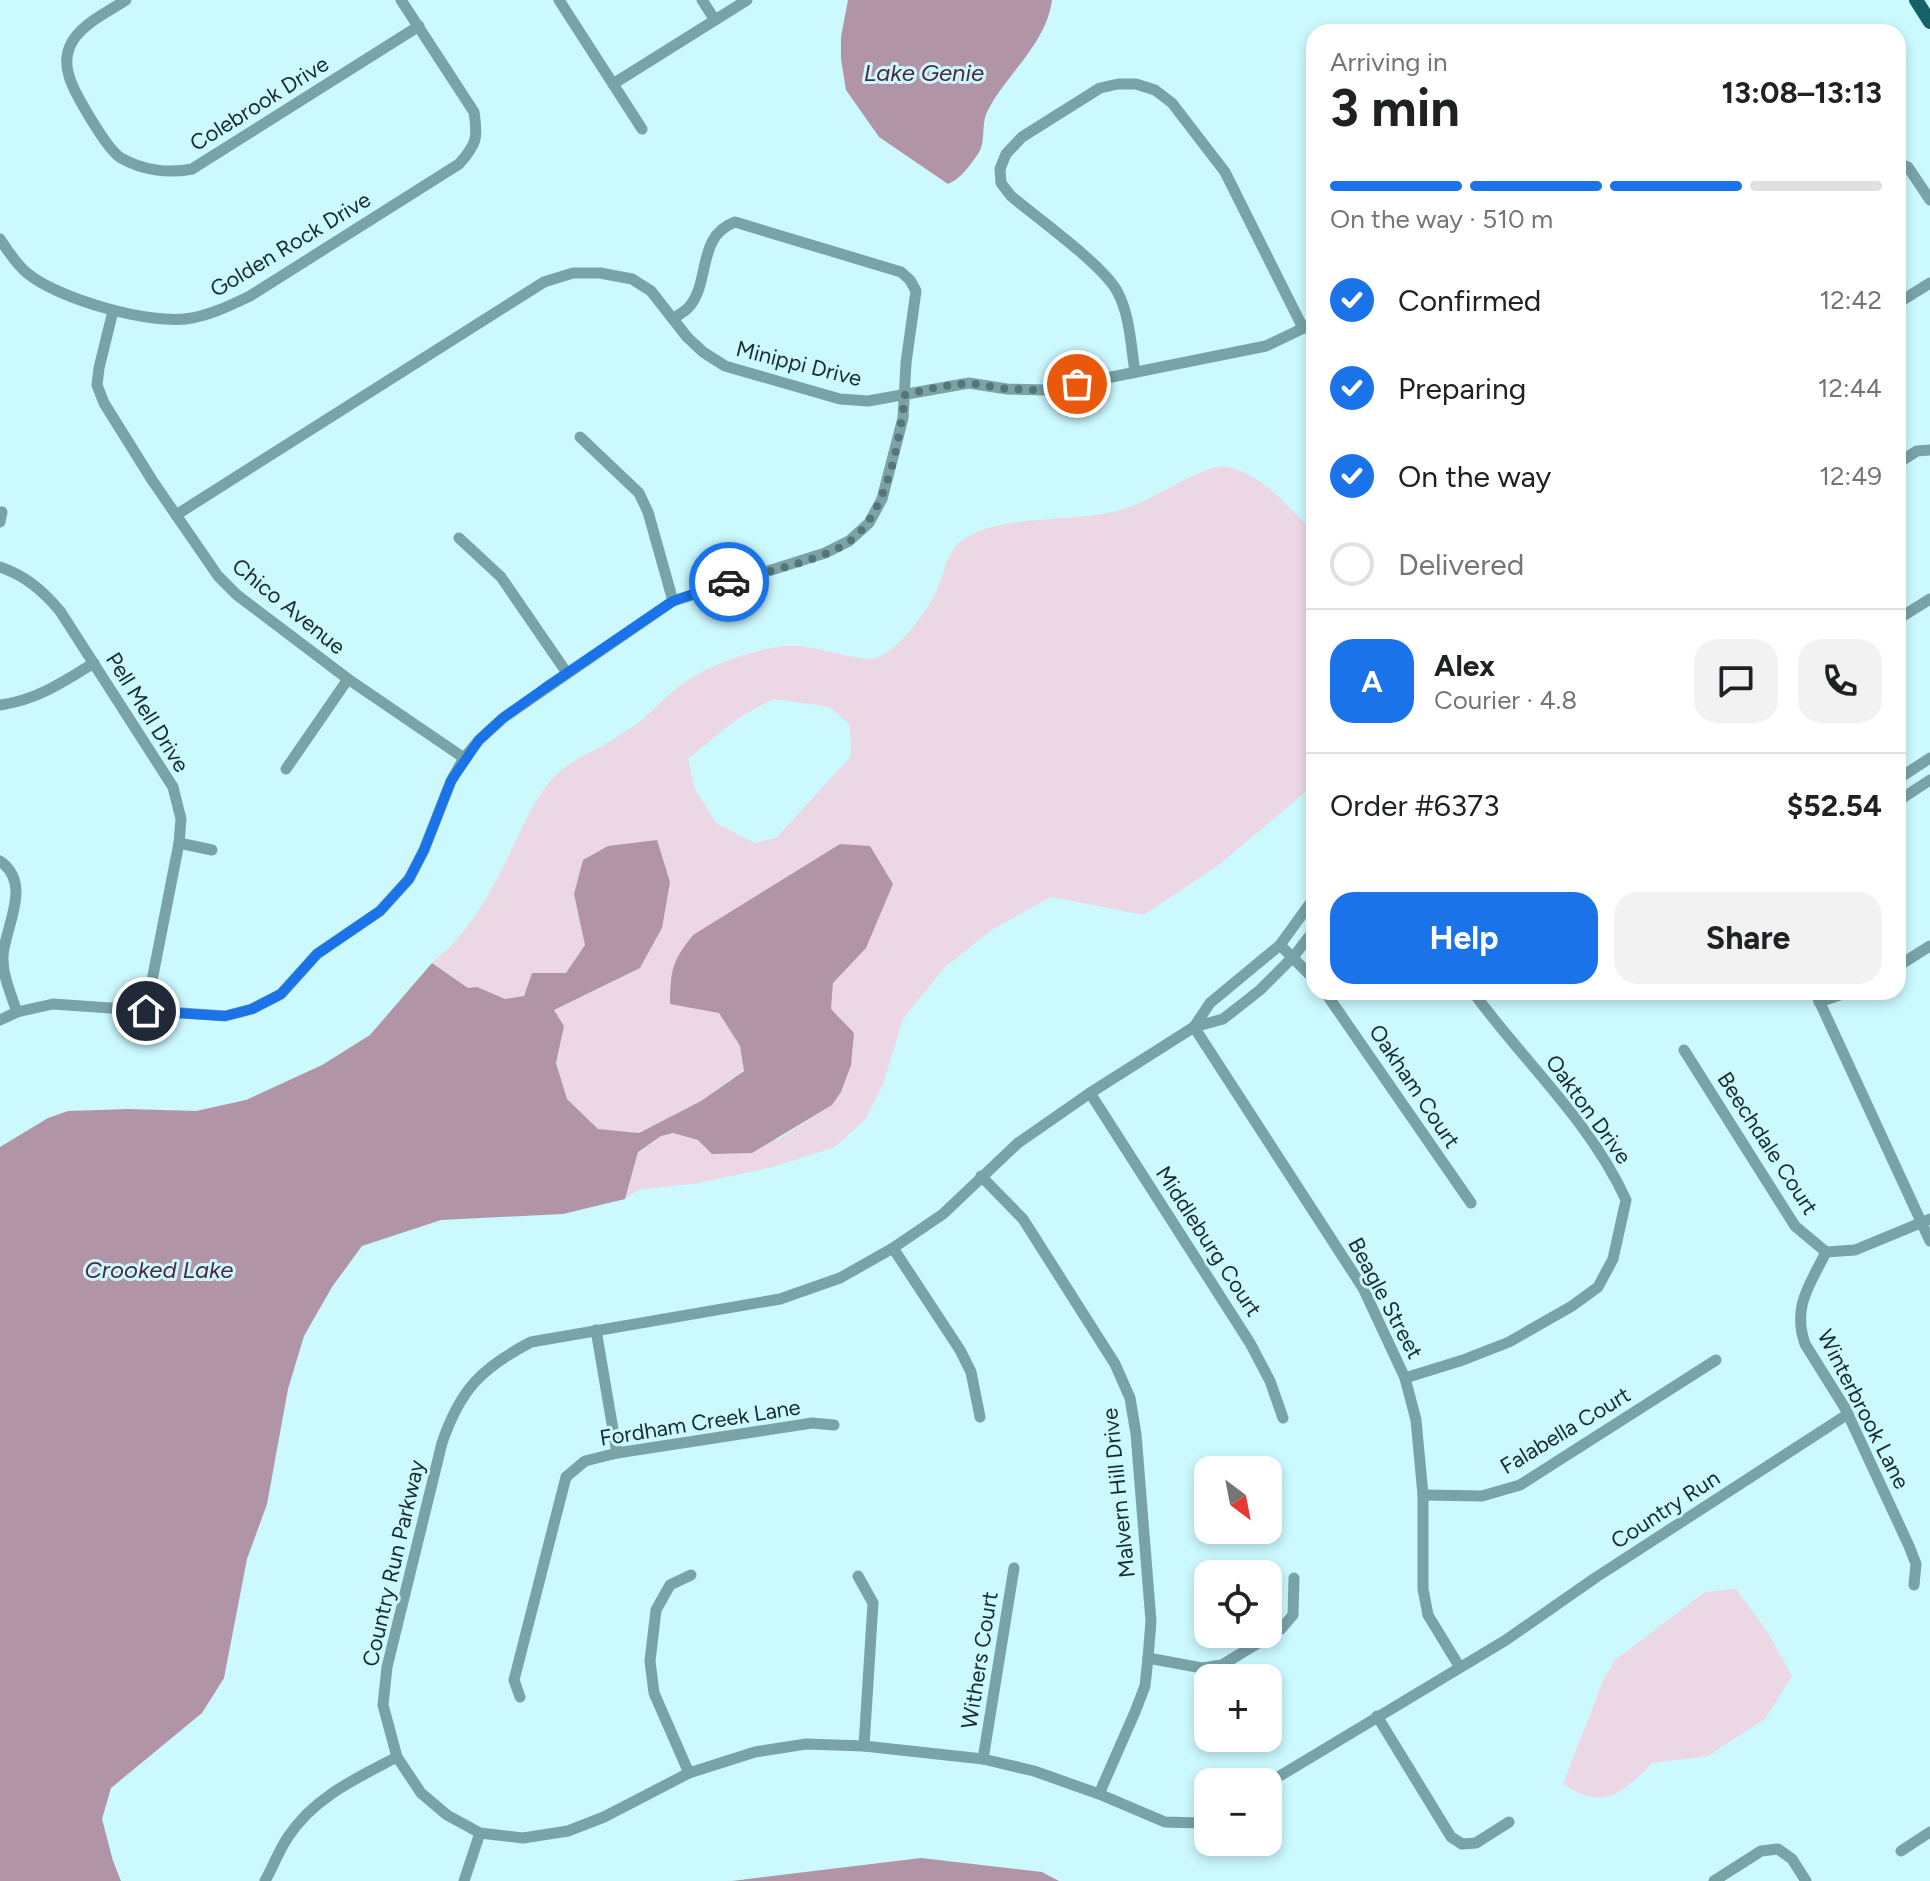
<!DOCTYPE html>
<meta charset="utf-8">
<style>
:root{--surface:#fff;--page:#f2f2f2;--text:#202124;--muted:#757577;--line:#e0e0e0;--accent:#1a73e8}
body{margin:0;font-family:Figtree,sans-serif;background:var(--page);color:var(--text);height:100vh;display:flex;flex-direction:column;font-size:30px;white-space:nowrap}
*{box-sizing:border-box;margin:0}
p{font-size:26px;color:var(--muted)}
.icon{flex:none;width:44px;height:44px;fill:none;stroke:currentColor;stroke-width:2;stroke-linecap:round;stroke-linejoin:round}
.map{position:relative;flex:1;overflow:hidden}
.details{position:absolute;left:1306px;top:24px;width:600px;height:976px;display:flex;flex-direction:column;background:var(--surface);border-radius:24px;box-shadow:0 4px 12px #0003}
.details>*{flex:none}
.needle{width:52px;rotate:148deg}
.controls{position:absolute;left:1194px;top:1456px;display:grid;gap:16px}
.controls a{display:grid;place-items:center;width:88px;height:88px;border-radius:16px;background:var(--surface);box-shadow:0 4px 12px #0003;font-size:40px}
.pin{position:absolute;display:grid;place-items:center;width:68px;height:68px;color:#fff;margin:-34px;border:4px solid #fff;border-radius:50%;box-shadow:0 2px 8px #0007}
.courier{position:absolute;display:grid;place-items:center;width:80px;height:80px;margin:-40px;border:6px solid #1a73e8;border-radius:50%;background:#fff;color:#222;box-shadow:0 2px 10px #0007}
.overview em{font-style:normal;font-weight:700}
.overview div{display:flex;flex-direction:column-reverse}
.overview{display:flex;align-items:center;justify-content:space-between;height:136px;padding:0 24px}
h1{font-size:52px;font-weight:700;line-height:60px}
.bar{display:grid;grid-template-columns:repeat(4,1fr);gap:12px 8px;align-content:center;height:96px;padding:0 24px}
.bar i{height:10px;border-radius:6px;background:var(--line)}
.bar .on{background:var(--accent)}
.bar p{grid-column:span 4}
.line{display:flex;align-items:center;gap:20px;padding:0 24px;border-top:2px solid var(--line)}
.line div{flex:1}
.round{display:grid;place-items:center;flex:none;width:84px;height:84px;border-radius:24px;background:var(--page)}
ol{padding:0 24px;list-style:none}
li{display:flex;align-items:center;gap:24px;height:88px}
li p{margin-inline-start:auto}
li .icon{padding:8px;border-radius:50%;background:var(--accent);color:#fff;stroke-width:4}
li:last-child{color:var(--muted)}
li i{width:44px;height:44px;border:4px solid var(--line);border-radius:50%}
.primary-button{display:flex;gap:16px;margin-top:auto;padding:16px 24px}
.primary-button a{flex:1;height:92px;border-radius:24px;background:var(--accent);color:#fff;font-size:32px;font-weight:700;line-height:92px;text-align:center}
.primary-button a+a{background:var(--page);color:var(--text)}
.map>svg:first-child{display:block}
</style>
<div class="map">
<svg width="1930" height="1881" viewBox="0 0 1930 1881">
<rect width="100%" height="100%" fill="#cbf9fe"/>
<g fill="#ecd8e4" fill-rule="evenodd">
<path d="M1223,466C1261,472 1289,507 1314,533V785L1216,867L1144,915L1051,897L993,929L945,967L903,1019L883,1084L865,1120L835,1147L773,1167L698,1183L638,1190L625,1199L638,1152L661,1136L673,1133L698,1140H777L832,1105L841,1092L831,1009L833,983L866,948L719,1013L740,1046L744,1070L701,1101L639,1133L598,1129L567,1099L556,1063L564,1026L554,1010L640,968L662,928L574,895L586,945L566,973L524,996L505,999L477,987L468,988L432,963C473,931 497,881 519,834C530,812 539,791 558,773C574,758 596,751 614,739C624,732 635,726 644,718C658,706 670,692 685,682C710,665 757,648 787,646C812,644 861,663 876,658C899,650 926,613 936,592C944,575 945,556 959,543C994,512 1079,524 1124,509C1158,498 1188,472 1223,466ZM775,699L830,707L850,725L851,756L776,838L755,843L716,823L695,789L688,759C716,736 741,712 775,699Z"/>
<path d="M1736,1589L1767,1631L1792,1676L1765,1719L1708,1756L1652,1763C1622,1794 1603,1811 1563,1784L1603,1681L1615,1660L1705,1592Z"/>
</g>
<g fill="#b195a7">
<path d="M848,0H1052C1046,45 1006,74 987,112C981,125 986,143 978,154C969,166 962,178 948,184L879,137L846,90L841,59V37Z"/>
<path d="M657,840L670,882L662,928L640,968L554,1010L564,1026L556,1063L567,1099L598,1129L639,1133L701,1101L744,1071L740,1046L719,1013L670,1004C671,969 671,963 693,935L840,844L870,846L893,884L866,948L833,983L831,1009L854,1033L851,1065L841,1092L832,1105L752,1153L712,1154L698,1140L673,1133L661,1136L638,1152L625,1199L563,1214L441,1220L362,1246L332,1287L304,1336L288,1389L267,1504L247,1559L224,1678L202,1713L111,1788L102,1819L113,1861L121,1881H0V1147L48,1118L68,1111L128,1109L196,1111L246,1100L322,1065L370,1035L432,963L468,988L477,987L505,999L524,996L532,973H566L585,945L574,894L583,860L608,846Z"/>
<polygon points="921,1858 1042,1872 1059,1881 732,1881"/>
</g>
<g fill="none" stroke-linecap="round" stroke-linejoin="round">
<g stroke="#79a3a7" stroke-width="11">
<path d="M126,0C108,12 79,25 70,46C66,55 66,66 69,76C73,91 107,150 121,158C142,170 168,174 192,169L419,26"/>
<polyline points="559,0 642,129"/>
<polyline points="702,0 715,20"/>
<polyline points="613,84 747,0"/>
<polyline points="1898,163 1908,167 1930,200"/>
<path d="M0,239C8,251 16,264 27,273C58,299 152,326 192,318C213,314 231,305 250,296L459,164C477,144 478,138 474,112L401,0"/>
<polyline points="1898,303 1930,283"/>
<polyline points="113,311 99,368 97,385 104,403 152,480 218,576 237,595 348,679 464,758"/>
<path d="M1135,372C1131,347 1130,316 1118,293C1106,267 1036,217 1011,196L1001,183L1000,169L1006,154L1022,137L1100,88L1118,84H1136L1155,90L1172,103L1225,172L1303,328"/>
<polyline points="580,437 639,493 648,512 673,601"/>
<polyline points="1898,463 1917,451 1930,450"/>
<polyline points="176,515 544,282 573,273 600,273 632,279 651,291 687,337 703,352 725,366 840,399 868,401 969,383 1007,389 1047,390 1266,346 1314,323"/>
<polyline points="0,522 2,512"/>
<polyline points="459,538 501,577 567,673"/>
<path d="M0,567C26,576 43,591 60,611L173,787L181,819L179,843L146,1011"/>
<polyline points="1898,619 1930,599"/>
<path d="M0,705C37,700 63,682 94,663"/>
<polyline points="286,769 348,679"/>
<polyline points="1898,779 1930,758"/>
<polyline points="1898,801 1930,780"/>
<polyline points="179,843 212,850"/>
<path d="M0,861C33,884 5,926 3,956C2,975 11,994 17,1012"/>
<polyline points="1280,945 1314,979"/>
<polyline points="1898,966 1930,946"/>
<polyline points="1325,992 1471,1203"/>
<polyline points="1815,992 1930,1241"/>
<polyline points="1819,1002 1849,992"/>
<path d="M0,1020L17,1012L53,1004L225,1016L252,1009L281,994L317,954L380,911L409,879L424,850L451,781L464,758L479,740L503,718L673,601L825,553L849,541L869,523L882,499L903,418L906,363L916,291L910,280L901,272L735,222C696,236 711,284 688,308C684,312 678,315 673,319"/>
<polyline points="1194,1027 1363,1288 1405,1378 1416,1420 1423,1495 1423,1589 1428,1615 1459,1666"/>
<polyline points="1194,1027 1210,1003 1280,945 1314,898"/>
<polyline points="1684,1050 1795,1226 1826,1252"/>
<polyline points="1090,1093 1250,1343 1270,1381 1283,1418"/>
<polyline points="981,1176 1023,1219 1115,1364 1130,1398 1136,1434 1151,1621 1148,1658 1145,1686 1135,1712 1099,1794"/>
<polyline points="893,1248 960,1350 971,1372 980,1417"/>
<path d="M1826,1252C1810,1285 1792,1306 1805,1344L1845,1408L1909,1546L1916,1564L1914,1585"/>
<polyline points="1826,1252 1855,1250 1930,1219"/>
<polyline points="596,1330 617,1453"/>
<path d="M1405,1378L1463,1360L1509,1342L1572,1306L1598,1287L1613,1259L1626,1200C1590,1121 1524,1062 1473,992"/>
<polyline points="1423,1495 1482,1496 1520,1485 1716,1360"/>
<polyline points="858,1576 873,1603 864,1746"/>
<polyline points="1148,1658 1202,1668 1222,1665 1281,1629 1293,1615 1294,1578"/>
<polyline points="520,1697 514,1680 566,1477 585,1461 617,1453 812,1423 834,1425"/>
<polyline points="1377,1716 1451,1837 1462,1844 1476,1843 1509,1822"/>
<polyline points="983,1759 1014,1568"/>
<polyline points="689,1773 654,1693 650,1661 656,1610 670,1585 691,1575"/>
<polyline points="1268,1783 1506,1640 1595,1578 1848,1414"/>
<path d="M1208,1819L1200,1823L1165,1822L1099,1794L1034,1771L983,1759L864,1746L806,1744L755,1752L689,1773L604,1817L568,1831L523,1838L480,1833L447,1815L421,1793L397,1757L383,1705L387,1667L442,1443C460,1390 481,1368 531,1342L780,1299L840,1278L893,1248L943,1214L1018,1143L1090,1093L1194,1027L1223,1019L1260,990L1294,956L1314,930"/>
<polyline points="1901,1851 1930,1832"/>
<path d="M265,1881C273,1867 279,1850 288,1837C314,1797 357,1778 397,1757"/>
<polyline points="464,1881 480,1833"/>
<polyline points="1714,1881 1761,1851 1778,1849 1792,1859 1806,1881"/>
</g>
<polyline stroke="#166067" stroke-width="14" points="1916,0 1930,22"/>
</g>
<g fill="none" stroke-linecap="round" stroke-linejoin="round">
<path stroke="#577476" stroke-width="8" stroke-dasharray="0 14.4" d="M729,582C763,572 822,561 850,541C887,514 900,439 905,395L938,387L969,383L1007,389L1047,390L1077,384"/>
<polyline stroke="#1a73e8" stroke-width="10" points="146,1011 225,1016 252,1009 281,994 317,954 380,911 409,879 424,850 451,781 479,740 503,718 545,688 673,601 729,582"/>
</g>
<g text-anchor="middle" stroke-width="6" stroke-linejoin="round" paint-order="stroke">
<g font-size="22" fill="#192c2d" stroke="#cbf9fe">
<text transform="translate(259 103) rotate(-32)" y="8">Colebrook Drive</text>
<text transform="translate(290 244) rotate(-31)" y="8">Golden Rock Drive</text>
<text transform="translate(799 363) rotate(14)" y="8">Minippi Drive</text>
<text transform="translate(289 606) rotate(39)" y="8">Chico Avenue</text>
<text transform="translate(148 712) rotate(58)" y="8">Pell Mell Drive</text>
<text transform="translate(1415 1086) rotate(56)" y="8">Oakham Court</text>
<text transform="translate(1589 1109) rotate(54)" y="8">Oakton Drive</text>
<text transform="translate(1768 1143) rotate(57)" y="8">Beechdale Court</text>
<text transform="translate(1209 1241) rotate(57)" y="8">Middleburg Court</text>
<text transform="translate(1386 1298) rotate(62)" y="8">Beagle Street</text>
<text transform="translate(1864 1409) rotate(63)" y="8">Winterbrook Lane</text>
<text transform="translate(700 1422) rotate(-9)" y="8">Fordham Creek Lane</text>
<text transform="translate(1565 1430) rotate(-31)" y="8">Falabella Court</text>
<text transform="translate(1118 1493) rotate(-96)" y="8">Malvern Hill Drive</text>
<text transform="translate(1665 1509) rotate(-33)" y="8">Country Run</text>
<text transform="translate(393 1563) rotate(-77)" y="8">Country Run Parkway</text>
<text transform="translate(979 1660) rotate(-81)" y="8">Withers Court</text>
</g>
<g font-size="24" font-style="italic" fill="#512844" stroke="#cbf9fe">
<text x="924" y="81">Lake Genie</text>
<text x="159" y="1278">Crooked Lake</text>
</g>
</g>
</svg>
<div class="controls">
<a><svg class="needle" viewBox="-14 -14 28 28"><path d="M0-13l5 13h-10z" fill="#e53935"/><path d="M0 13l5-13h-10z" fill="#757577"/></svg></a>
<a><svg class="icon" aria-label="locate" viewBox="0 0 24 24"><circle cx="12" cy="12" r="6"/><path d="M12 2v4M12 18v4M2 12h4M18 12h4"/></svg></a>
<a>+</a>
<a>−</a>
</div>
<div class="pin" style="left:1077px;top:384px;background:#ea580c"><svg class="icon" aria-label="bag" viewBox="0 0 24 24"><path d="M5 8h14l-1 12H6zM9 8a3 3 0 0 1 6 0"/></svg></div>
<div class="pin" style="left:146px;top:1011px;background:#1f2937"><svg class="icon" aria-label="home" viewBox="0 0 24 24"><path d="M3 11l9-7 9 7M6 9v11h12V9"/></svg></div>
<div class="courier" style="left:729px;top:582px"><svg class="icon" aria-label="car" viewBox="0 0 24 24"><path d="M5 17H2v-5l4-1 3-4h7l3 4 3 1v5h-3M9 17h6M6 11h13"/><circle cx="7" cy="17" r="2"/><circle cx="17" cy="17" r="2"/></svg></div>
<section class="details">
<div class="overview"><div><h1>3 min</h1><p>Arriving in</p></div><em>13:08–13:13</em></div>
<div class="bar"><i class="on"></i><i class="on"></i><i class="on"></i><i></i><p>On the way · 510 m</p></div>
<ol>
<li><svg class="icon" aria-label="check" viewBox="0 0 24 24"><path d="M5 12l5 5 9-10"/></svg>Confirmed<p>12:42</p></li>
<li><svg class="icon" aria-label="check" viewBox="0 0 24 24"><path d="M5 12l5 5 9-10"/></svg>Preparing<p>12:44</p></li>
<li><svg class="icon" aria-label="check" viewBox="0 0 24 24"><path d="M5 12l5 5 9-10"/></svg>On the way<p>12:49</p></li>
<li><i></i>Delivered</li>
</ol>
<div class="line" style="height:144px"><b class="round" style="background:var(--accent);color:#fff">A</b><div><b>Alex</b><p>Courier · 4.8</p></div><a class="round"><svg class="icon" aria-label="chat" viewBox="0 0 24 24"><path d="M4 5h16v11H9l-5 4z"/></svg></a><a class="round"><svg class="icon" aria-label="phone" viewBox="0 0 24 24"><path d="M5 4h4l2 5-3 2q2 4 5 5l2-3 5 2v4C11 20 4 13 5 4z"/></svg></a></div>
<div class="line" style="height:104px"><div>Order #6373</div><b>$52.54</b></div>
<div class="primary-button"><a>Help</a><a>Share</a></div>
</section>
</div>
